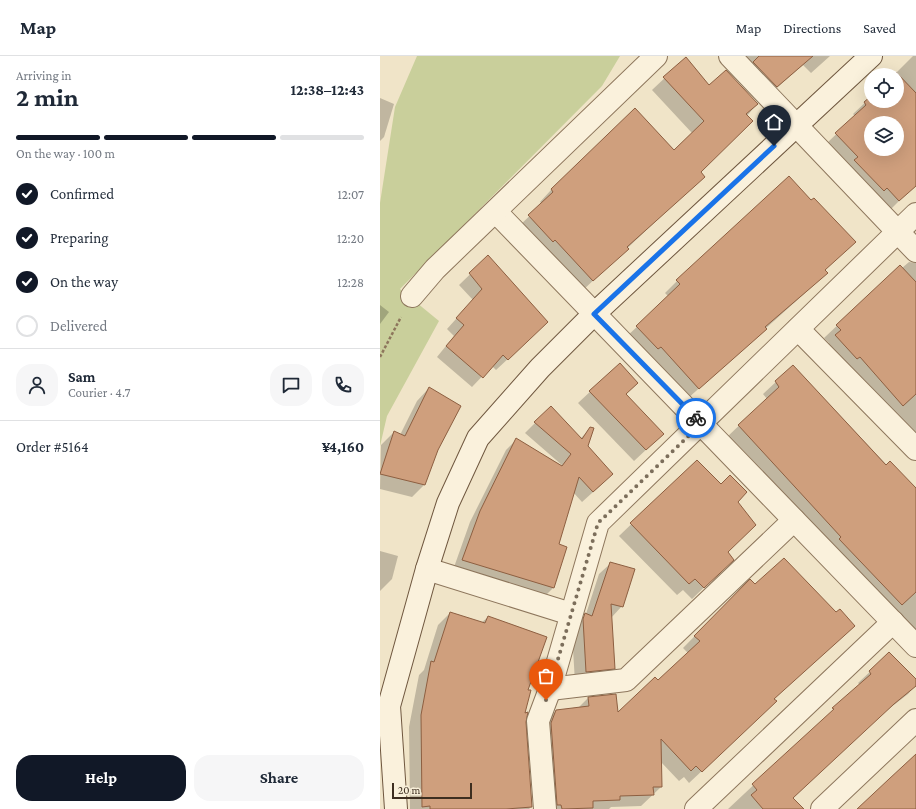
<!DOCTYPE html>
<meta charset="utf-8">
<style>
:root{--surface:#fff;--page:#f6f6f7;--text:#1f2937;--muted:#747a83;--line:#e0e1e3;--accent:#111827}
body{margin:0;font-family:"Crimson Pro",serif;background:var(--page);color:var(--text);height:100vh;display:flex;flex-direction:column;font-size:15px;white-space:nowrap}
*{box-sizing:border-box;margin:0}
p{font-size:13px;color:var(--muted)}
.icon{flex:none;width:22px;height:22px;fill:none;stroke:currentColor;stroke-width:2;stroke-linecap:round;stroke-linejoin:round}
.map{position:relative;flex:1;overflow:hidden}
.sheet{display:flex;flex-direction:column;background:var(--surface);width:380px}
.sheet>*{flex:none}
.tools{position:absolute;left:484px;top:12px;display:grid;gap:8px}
.tools a{display:grid;place-items:center;width:40px;height:40px;border-radius:50%;background:var(--surface);box-shadow:0 4px 16px #0002;font-size:20px}
.scale{position:absolute;left:12px;bottom:10px;width:80px;box-sizing:border-box;padding-left:4px;border:2px solid #3d2e20;border-top:0;font-size:11px;line-height:14px;white-space:nowrap;color:#3d2e20;-webkit-text-stroke:3px #f7eed8;paint-order:stroke}
.pin{position:absolute;display:grid;place-items:center;width:34px;height:34px;color:#fff;margin:-41px -17px;border-radius:50% 50% 50% 0;rotate:-45deg;box-shadow:0 0 4px #0007}
.pin .icon{rotate:45deg}
.courier{position:absolute;display:grid;place-items:center;width:40px;height:40px;margin:-20px;border:3px solid #1a73e8;border-radius:50%;background:#fff;color:#222;box-shadow:0 1px 5px #0007}
.summary em{font-style:normal;font-weight:700}
.summary div{display:flex;flex-direction:column-reverse}
.summary{display:flex;align-items:center;justify-content:space-between;height:68px;padding:0 16px}
h1{font-size:26px;font-weight:700;line-height:30px}
.bar{display:grid;grid-template-columns:repeat(4,1fr);gap:6px 4px;align-content:center;height:48px;padding:0 16px}
.bar i{height:5px;border-radius:3px;background:var(--line)}
.bar .active{background:var(--accent)}
.bar p{grid-column:span 4}
.line{display:flex;align-items:center;gap:10px;padding:0 16px;border-top:1px solid var(--line)}
.line div{flex:1}
.round{display:grid;place-items:center;flex:none;width:42px;height:42px;border-radius:16px;background:var(--page)}
ol{padding:0 16px;list-style:none}
li{display:flex;align-items:center;gap:12px;height:44px}
li p{margin-inline-start:auto}
li .icon{padding:4px;border-radius:50%;background:var(--accent);color:#fff;stroke-width:4}
li:last-child{color:var(--muted)}
li i{width:22px;height:22px;border:2px solid var(--line);border-radius:50%}
.primary-button{display:flex;gap:8px;margin-top:auto;padding:8px 16px}
.primary-button a{flex:1;height:46px;border-radius:16px;background:var(--accent);color:#fff;font-size:16px;font-weight:700;line-height:46px;text-align:center}
.primary-button a+a{background:var(--page);color:var(--text)}
header{display:flex;align-items:center;gap:24px;box-sizing:border-box;height:56px;padding:0 20px;background:var(--surface);border-bottom:1px solid var(--line)}
header strong{font-size:19px}
nav{display:flex;gap:22px;margin-inline-start:auto;font-size:14px}
main{display:flex;flex:1;min-height:0}
.map>svg:first-child{display:block}
</style>
<header>
<strong>Map</strong>
<nav><a>Map</a><a>Directions</a><a>Saved</a></nav>
</header>
<main>
<section class="sheet">
<div class="summary"><div><h1>2 min</h1><p>Arriving in</p></div><em>12:38–12:43</em></div>
<div class="bar"><i class="active"></i><i class="active"></i><i class="active"></i><i></i><p>On the way · 100 m</p></div>
<ol>
<li><svg class="icon" aria-label="check" viewBox="0 0 24 24"><path d="M5 12l5 5 9-10"/></svg>Confirmed<p>12:07</p></li>
<li><svg class="icon" aria-label="check" viewBox="0 0 24 24"><path d="M5 12l5 5 9-10"/></svg>Preparing<p>12:20</p></li>
<li><svg class="icon" aria-label="check" viewBox="0 0 24 24"><path d="M5 12l5 5 9-10"/></svg>On the way<p>12:28</p></li>
<li><i></i>Delivered</li>
</ol>
<div class="line" style="height:72px"><a class="round"><svg class="icon" aria-label="person" viewBox="0 0 24 24"><circle cx="12" cy="8" r="4"/><path d="M4 21q1-7 8-7t8 7"/></svg></a><div><b>Sam</b><p>Courier · 4.7</p></div><a class="round"><svg class="icon" aria-label="chat" viewBox="0 0 24 24"><path d="M4 5h16v11H9l-5 4z"/></svg></a><a class="round"><svg class="icon" aria-label="phone" viewBox="0 0 24 24"><path d="M5 4h4l2 5-3 2q2 4 5 5l2-3 5 2v4C11 20 4 13 5 4z"/></svg></a></div>
<div class="line" style="height:52px"><div>Order #5164</div><b>¥4,160</b></div>
<div class="primary-button"><a>Help</a><a>Share</a></div>
</section>
<div class="map">
<svg width="536" height="753" viewBox="0 0 536 753">
<rect width="100%" height="100%" fill="#f0e4c8"/>
<polygon fill="#c9cf9b" points="37,0 240,0 222,30 20,233 59,265 7,360 0,390 0,147 15,51"/>
<g fill="#0003" fill-rule="evenodd">
<polygon points="355,0 450,0 431,17 423,9 384,43"/>
<path d="M533,0H536V128L508,156L445,89L475,60L473,58L491,41V45H517V19H514ZM491,67H517V93H491Z"/>
<polygon points="306,2 329,30 377,48 320,116 311,132 201,236 137,172 162,148 160,146 171,134 255,54 294,95 312,77 272,34"/>
<polygon points="0,42 14,48 4,81 0,85"/>
<polygon points="536,199 536,389 443,292 449,287 444,282 520,210 522,212 529,206 535,207 534,201"/>
<polygon points="108,201 156,277 116,314 112,310 92,331 57,301 74,280 67,273 93,244 79,229"/>
<polygon points="444,215 446,217 434,229 306,344 245,282 289,241 285,237 297,225"/>
<polygon points="0,249 9,256 0,268"/>
<polygon points="240,308 245,338 283,378 254,405 198,347"/>
<polygon points="413,310 536,440 536,583 346,382 387,343 383,338"/>
<polygon points="49,332 57,393 44,429 32,441 0,433 1,389 14,376 20,379 37,345"/>
<polygon points="171,351 200,383 211,372 207,390 222,428 202,446 193,436 178,489 173,532 163,542 73,514 90,466 126,394 136,384 183,410 145,377"/>
<polygon points="317,405 356,446 347,496 341,515 312,543 303,534 297,539 239,480"/>
<polygon points="0,495 18,500 12,523 0,535"/>
<polygon points="231,507 242,550 231,562 234,612 222,624 195,627 192,575 194,569 206,558 219,518"/>
<polygon points="370,524 375,530 456,557 474,570 393,643 384,657 309,727 304,721 299,725 281,706 281,731 261,750 231,751 229,753 165,753 164,666 176,655 198,652 208,642 237,658 277,626 308,597 303,592"/>
<polygon points="70,557 101,567 108,561 147,634 144,658 151,751 149,753 30,753 29,671 39,619 44,614 58,569"/>
<polygon points="509,598 536,624 536,629 528,638 501,659 412,742 404,753 348,753 480,629 478,627"/>
</g>
<g fill="#cf9f7d" stroke="#8d5f41" fill-rule="evenodd">
<polygon points="379,0 433,0 397,31 373,6"/>
<polygon points="306,1 329,29 346,14 378,48 366,58 373,65 321,116 325,121 247,191 249,193 213,225 175,184 173,186 148,159 173,136 171,133 255,52 294,94 324,65 283,21"/>
<path d="M516,16L536,37V130L519,145L507,132L504,135L474,104L478,101L455,77L486,49L484,46L491,40V45H517V19H513ZM491,67H517V93H491Z"/>
<polygon points="409,120 431,144 434,142 476,186 445,214 448,217 385,271 387,273 319,333 281,291 278,293 256,270 300,228 296,224"/>
<polygon points="108,199 168,266 128,304 123,299 103,322 66,290 84,269 76,262 102,233 89,217"/>
<polygon points="520,209 536,226 536,338 523,350 480,301 477,303 455,279 461,274 456,269"/>
<polygon points="240,307 258,327 246,338 284,378 266,394 209,335"/>
<polygon points="413,309 506,409 510,405 536,432 536,536 522,549 459,483 461,481 358,369 399,331 395,325"/>
<polygon points="49,331 81,350 58,394 45,429 0,418 14,375 25,380"/>
<polygon points="171,350 202,383 210,371 214,372 208,390 233,418 213,436 199,421 179,488 187,491 174,532 82,504 100,455 136,382 182,410 191,398 154,366"/>
<polygon points="317,404 341,428 350,419 367,436 358,446 376,469 348,496 354,504 324,532 315,523 309,528 250,467"/>
<polygon points="404,502 456,556 460,553 475,570 394,643 397,645 322,716 316,710 311,715 281,683 282,731 273,731 274,739 240,740 240,744 213,745 213,752 182,753 181,749 177,749 171,667 176,654 209,650 208,641 236,638 238,656 275,621 278,624 320,585 314,580 370,523 375,528"/>
<polygon points="230,506 255,513 243,551 231,548 235,613 206,616 203,563 205,557 212,560"/>
<polygon points="70,556 105,567 108,560 167,581 148,634 151,634 145,657 148,656 146,666 152,751 126,753 50,753 50,750 42,751 41,659 51,605 54,606"/>
<polygon points="509,596 536,623 536,630 514,648 413,742 424,753 383,753 371,739 377,734 372,728 454,653 452,652 491,618 489,615"/>
<polygon points="536,698 536,753 477,753 509,723"/>
</g>
<g fill="none" stroke-linecap="round" stroke-linejoin="round">
<defs>
<g id="street">
<polyline points="350,0 536,195"/>
<polyline points="116,156 536,590"/>
<polyline points="32,240 55,213 276,0"/>
<polyline points="418,273 536,393"/>
<polyline points="47,513 191,558"/>
<polyline points="170,633 246,624 414,464"/>
<polyline points="165,753 158,665 170,633 218,467 536,158"/>
<polyline points="316,753 513,566"/>
<polyline points="442,753 536,664"/>
</g>
<polyline id="secondary" points="16,753 9,650 47,513 68,447 98,382 160,312 214,258 491,0"/>
</defs>
<use href="#street" stroke="#8d765c" stroke-width="24"/>
<use href="#secondary" stroke="#6f573f" stroke-width="24"/>
<polyline stroke="#8d765c" stroke-width="2.5" stroke-dasharray="3 2" stroke-linecap="butt" points="0,301 21,261"/>
<use href="#street" stroke="#faf1dc" stroke-width="22"/>
<use href="#secondary" stroke="#faf1dc" stroke-width="22"/>
</g>
<g fill="none" stroke-linecap="round" stroke-linejoin="round">
<polyline stroke="#7c6e5b" stroke-width="4" stroke-dasharray="0 7.2" points="166,644 218,467 321,368 316,362"/>
<polyline stroke="#1a73e8" stroke-width="5" points="316,362 214,258 394,90"/>
</g>
</svg>
<div class="tools">
<a><svg class="icon" aria-label="locate" viewBox="0 0 24 24"><circle cx="12" cy="12" r="6"/><path d="M12 2v4M12 18v4M2 12h4M18 12h4"/></svg></a>
<a><svg class="icon" aria-label="layers" viewBox="0 0 24 24"><path d="M12 4l9 5-9 5-9-5zM3 14l9 5 9-5"/></svg></a>
</div>
<div class="scale">20 m</div>
<div class="pin" style="left:166px;top:644px;background:#ea580c"><svg class="icon" aria-label="bag" viewBox="0 0 24 24"><path d="M5 8h14l-1 12H6zM9 8a3 3 0 0 1 6 0"/></svg></div>
<div class="pin" style="left:394px;top:90px;background:#1f2937"><svg class="icon" aria-label="home" viewBox="0 0 24 24"><path d="M3 11l9-7 9 7M6 9v11h12V9"/></svg></div>
<div class="courier" style="left:316px;top:362px"><svg class="icon" aria-label="bike" viewBox="0 0 24 24"><circle cx="6" cy="16" r="4"/><circle cx="18" cy="16" r="4"/><path d="M6 16l4-8h5l3 8M10 8l3 8H6M13 5h3"/></svg></div>
</div>
</main>
